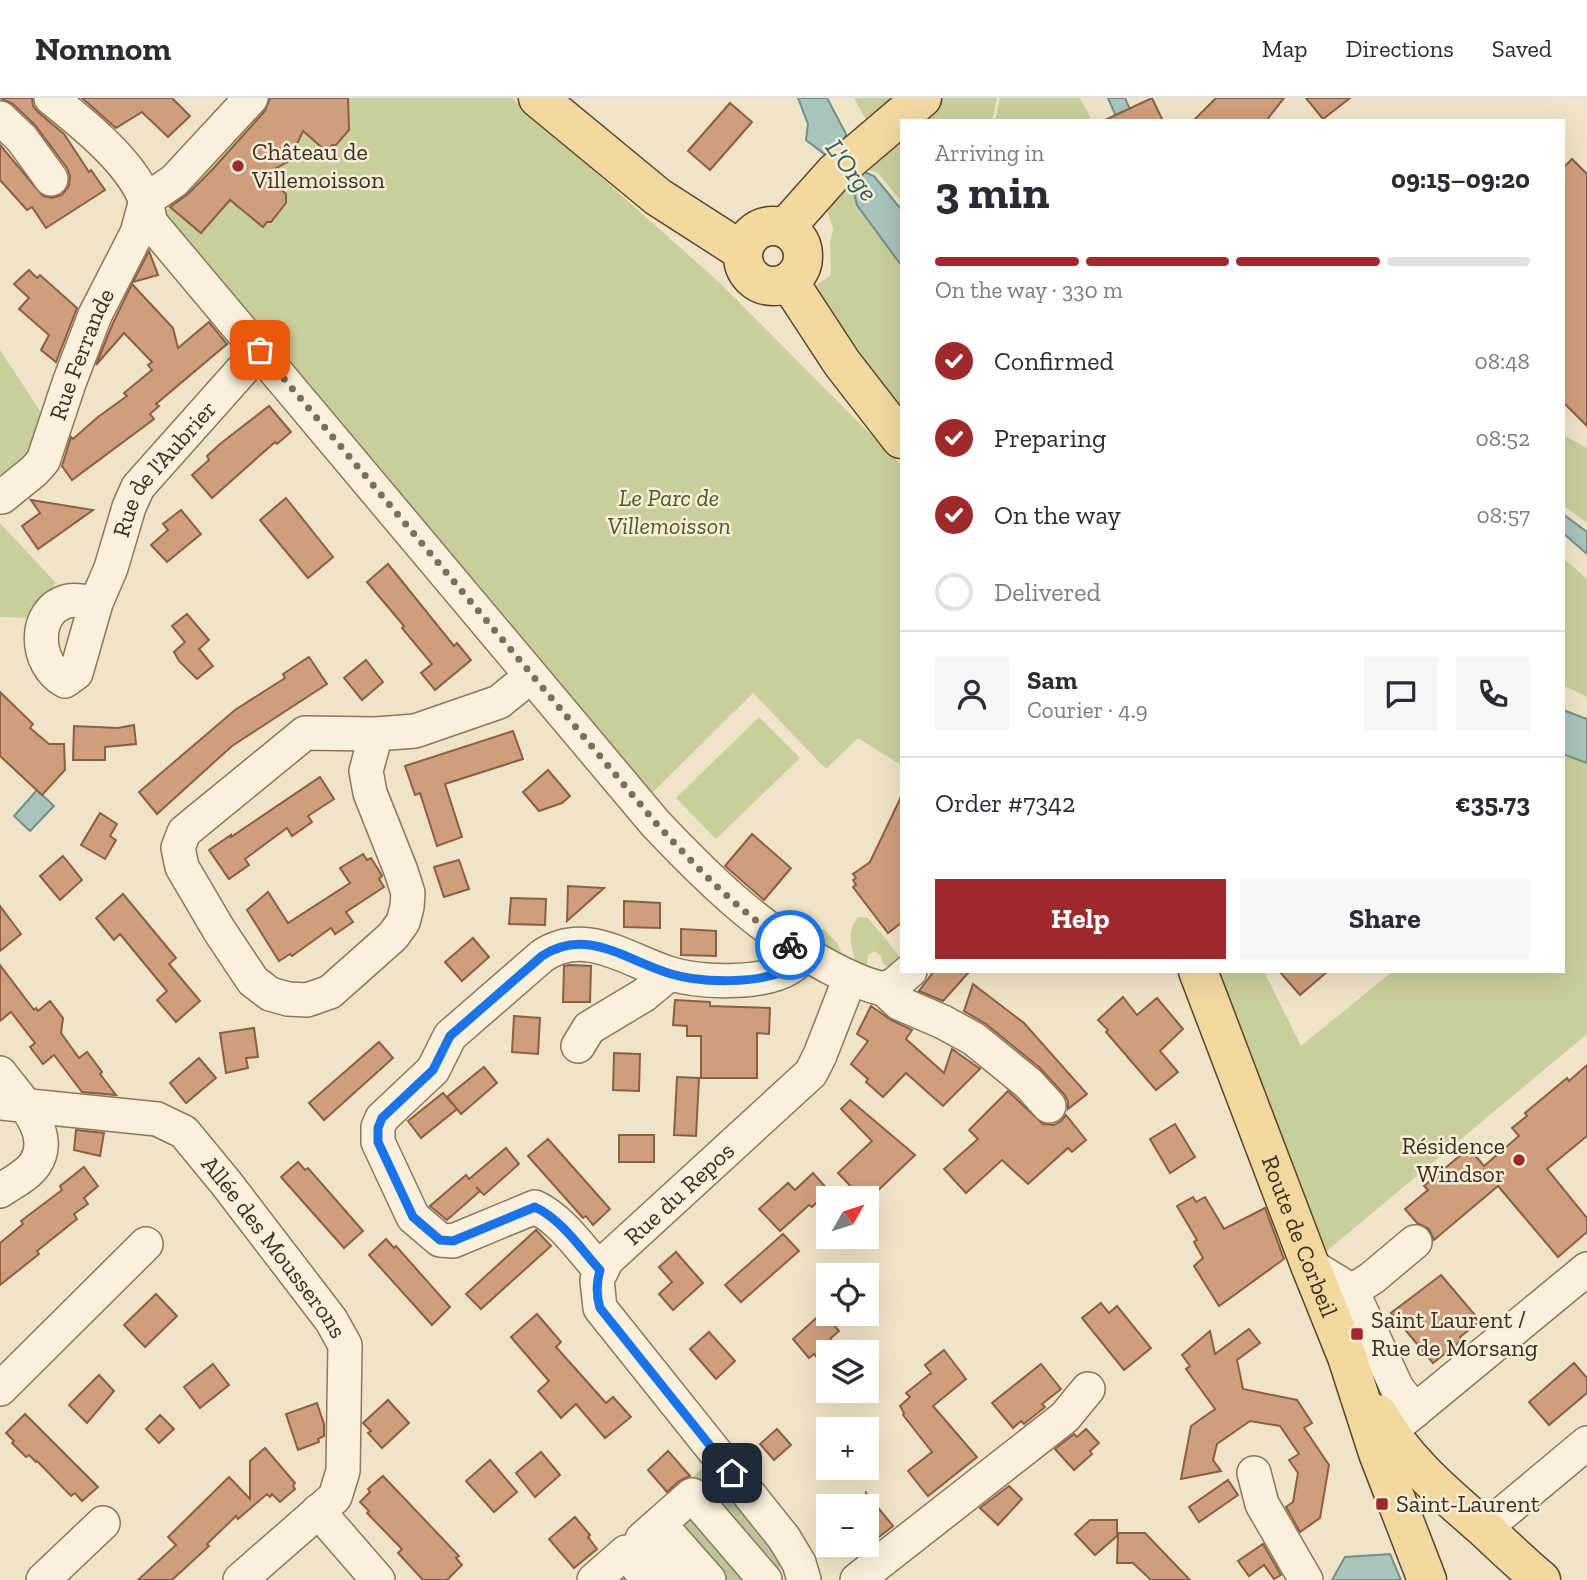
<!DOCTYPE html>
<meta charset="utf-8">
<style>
:root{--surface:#fff;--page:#f7f7f7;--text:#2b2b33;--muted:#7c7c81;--line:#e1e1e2;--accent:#9e2a2b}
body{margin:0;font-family:"Zilla Slab",serif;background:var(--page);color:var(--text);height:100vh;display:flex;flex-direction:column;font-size:26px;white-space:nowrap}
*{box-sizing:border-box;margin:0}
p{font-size:23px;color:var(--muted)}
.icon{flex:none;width:38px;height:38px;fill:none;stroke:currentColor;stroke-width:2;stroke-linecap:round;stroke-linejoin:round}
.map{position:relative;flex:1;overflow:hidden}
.drawer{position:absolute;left:900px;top:21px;width:665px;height:854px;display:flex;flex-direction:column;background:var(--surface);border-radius:0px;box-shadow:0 7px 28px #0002}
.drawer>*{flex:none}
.needle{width:46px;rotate:51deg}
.tools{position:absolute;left:816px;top:1088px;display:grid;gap:14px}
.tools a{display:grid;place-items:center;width:63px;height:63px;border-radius:0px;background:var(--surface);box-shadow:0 7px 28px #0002;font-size:35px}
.pin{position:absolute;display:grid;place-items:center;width:60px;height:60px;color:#fff;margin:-30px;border-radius:14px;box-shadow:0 4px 10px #0006}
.courier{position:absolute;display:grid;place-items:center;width:70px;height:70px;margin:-35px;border:5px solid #1a73e8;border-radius:50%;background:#fff;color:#222;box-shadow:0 2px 9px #0007}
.overview em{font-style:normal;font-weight:700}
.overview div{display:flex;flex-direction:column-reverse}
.overview{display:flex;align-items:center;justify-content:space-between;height:119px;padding:0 35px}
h1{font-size:46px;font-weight:700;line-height:52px}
.bar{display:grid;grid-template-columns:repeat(4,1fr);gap:10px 7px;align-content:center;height:84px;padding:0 35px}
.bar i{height:9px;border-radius:5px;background:var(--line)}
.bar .current{background:var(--accent)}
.bar p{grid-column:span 4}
.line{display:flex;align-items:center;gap:18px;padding:0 35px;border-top:2px solid var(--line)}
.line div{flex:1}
.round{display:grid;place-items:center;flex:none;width:74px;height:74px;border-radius:0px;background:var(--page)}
ol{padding:0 35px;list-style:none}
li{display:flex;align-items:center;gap:21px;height:77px}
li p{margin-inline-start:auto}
li .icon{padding:7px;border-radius:50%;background:var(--accent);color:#fff;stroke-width:4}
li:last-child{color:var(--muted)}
li i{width:38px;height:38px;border:4px solid var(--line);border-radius:50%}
.cta{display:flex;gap:14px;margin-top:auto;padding:14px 35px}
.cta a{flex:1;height:80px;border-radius:0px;background:var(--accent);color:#fff;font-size:28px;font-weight:700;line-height:80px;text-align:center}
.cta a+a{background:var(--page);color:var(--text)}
header{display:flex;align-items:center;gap:42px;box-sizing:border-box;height:98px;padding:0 35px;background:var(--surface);border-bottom:2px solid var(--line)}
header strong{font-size:33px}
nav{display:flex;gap:38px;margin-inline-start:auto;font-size:24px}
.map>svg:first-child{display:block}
</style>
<header>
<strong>Nomnom</strong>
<nav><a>Map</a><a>Directions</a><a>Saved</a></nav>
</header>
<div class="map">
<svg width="1587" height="1482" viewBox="0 0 1587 1482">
<rect width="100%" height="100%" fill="#f0e4c8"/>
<g fill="#c9cf9b">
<polygon points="268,0 512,0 720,185 901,367 901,667 858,640 826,671 753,595 648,699 162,118"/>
<polygon points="854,0 901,0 868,26"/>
<polygon points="936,0 997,0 992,23 908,23"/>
<polygon points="1000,0 1080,0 1092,23 995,23"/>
<polygon points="901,29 901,103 879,76 864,70"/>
<polygon points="851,83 858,107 901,167 901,341 800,198 831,177 830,146 833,131 826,108"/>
<polygon points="0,252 44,319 21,368 0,393"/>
<polygon points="1563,337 1587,350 1587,425 1563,407"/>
<polygon points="0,425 56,485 29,520 0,519"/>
<polygon points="1563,460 1587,481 1587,599 1563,587"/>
<polygon points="759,619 800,660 716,741 676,700"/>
<polygon points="1563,656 1587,665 1587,936 1310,1167 1198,873 1264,873 1301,948 1393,873 1563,873"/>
<path d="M859,819L868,820L901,860L889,871L882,864L881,858L875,853L868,857L867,868L865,871L856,867C853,849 844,834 859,819Z"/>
<polygon points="824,831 838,846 843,859 812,843"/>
</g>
<polygon fill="#bfc49a" points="705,1368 777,1455 782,1482 576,1482"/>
<g fill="#a9c4bc" stroke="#6f938a" stroke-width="2">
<polygon points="798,0 827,0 846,36 845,45 862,73 874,78 901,111 901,167 857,107 851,83 828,59 806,42 808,26"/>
<polygon points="1108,0 1125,0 1135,23 1118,23"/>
<polygon points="1563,416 1587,434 1587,456 1563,435"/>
<polygon points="1563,612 1587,621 1587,665 1563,656"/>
<polygon points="37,692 54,708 30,733 14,718"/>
<polygon points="1390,1456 1401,1482 1332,1482 1345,1459"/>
</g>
<g fill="#cf9f7d" stroke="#8d5f41" stroke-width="2">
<polygon points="0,0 32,0 33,8 38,14 64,36 89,74 91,72 105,92 46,130 32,109 27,112 0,82 0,47 43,98 52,100 62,97 69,88 70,78 67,70 35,27 13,6"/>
<polygon points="82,0 172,0 190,18 168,39 142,14 116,30"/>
<polygon points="270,0 348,0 349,32 336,47 332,47 327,54 303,33 289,63 264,77 286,96 286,105 271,124 267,124 263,129 230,102 201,135 170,109 188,96 213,71 265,13"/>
<polygon points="1152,0 1163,23 1103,23"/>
<polygon points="1216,0 1284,0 1266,23 1193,23"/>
<polygon points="1306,0 1350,0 1323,21"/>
<polygon points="730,5 752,24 710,72 688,53"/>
<polygon points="1572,61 1587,76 1587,328 1563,304 1563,70"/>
<polygon points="149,153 158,177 133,184"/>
<polygon points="29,172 37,180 40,177 77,210 56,264 41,252 49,237 19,211 29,200 14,186"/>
<polygon points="132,186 173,230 178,250 209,224 227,246 156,306 159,308 150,316 154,321 72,382 62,368 71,339 73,341 98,319 127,298 124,295 152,272 148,267 152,264 124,235 96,267 113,225"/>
<polygon points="269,308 291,334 277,346 275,344 212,400 192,377 209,362 207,358 220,346"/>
<polygon points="286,400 333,459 308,480 260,422"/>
<polygon points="31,402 93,412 38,451 22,428 40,415"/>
<polygon points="181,412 201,436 167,464 151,447 168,432 163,426"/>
<polygon points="388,466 454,548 457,545 471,562 435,592 421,575 432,566 402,530 404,528 367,484"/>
<polygon points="187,516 209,542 199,551 213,568 197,581 179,563 174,554 185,544 172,528"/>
<polygon points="309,559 327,586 232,648 157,716 139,694 235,612 285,580 283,576"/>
<polygon points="366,562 383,584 362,602 344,580"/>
<polygon points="0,594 33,626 30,630 49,646 64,646 65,672 42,697 0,658"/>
<polygon points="134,627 136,646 105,649 105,662 73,662 74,628 118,630"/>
<polygon points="513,633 523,661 445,686 462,739 437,748 420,695 415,697 405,668"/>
<polygon points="548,672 570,698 562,705 539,713 523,694"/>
<polygon points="320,679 334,701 308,718 312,724 292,738 287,730 245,761 249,767 229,781 209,752 231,737 231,739"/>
<polygon points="901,699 901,825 888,835 853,789 856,787 853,782 856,780 853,776 870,764"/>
<polygon points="100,715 117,726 110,738 116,742 105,761 81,747"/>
<polygon points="752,736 791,770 764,802 725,768"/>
<polygon points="363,756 367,762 371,760 381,776 382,778 379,781 384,789 346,814 353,824 335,836 331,830 292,858 290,856 279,863 247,812 268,794 288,825 350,785 340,770"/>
<polygon points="63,758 82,782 60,802 40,778"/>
<polygon points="459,762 469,791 444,799 434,769"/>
<polygon points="568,788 604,790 567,823"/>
<polygon points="123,796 176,860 169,866 200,903 176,924 157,902 167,893 120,836 114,842 96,820"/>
<polygon points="511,800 546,801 545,827 509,826"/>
<polygon points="624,803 660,805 660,830 624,829"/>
<polygon points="0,808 21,836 0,853"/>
<polygon points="681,831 716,833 716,858 681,857"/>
<polygon points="473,840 489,859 462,883 445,864"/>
<polygon points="0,867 34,912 36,910 38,913 50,903 63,920 61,935 79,960 87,954 102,974 100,976 116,997 82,994 54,957 43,966 30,949 35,945 11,914 0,923"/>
<polygon points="570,867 591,868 590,904 563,904 564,868"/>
<polygon points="934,873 970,873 943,903 919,893"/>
<polygon points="1279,873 1328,873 1300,897"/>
<polygon points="973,886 1024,925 1087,996 1068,1011 1068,1003 1064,996 1040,970 986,926 964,913"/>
<polygon points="1123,899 1137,917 1157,900 1183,931 1160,953 1178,974 1156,992 1106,934 1108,932 1098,922"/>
<polygon points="675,902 710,904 710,908 770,910 769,936 757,935 757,980 701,980 701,938 687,938 687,928 673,927"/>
<polygon points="871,908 891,922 912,932 906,941 944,975 952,951 980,971 943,1008 906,975 883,999 866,984 868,981 851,966 868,943 857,936"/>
<polygon points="514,918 540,920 538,956 512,954"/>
<polygon points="254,930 258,959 246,960 248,970 226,975 220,935"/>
<polygon points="379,944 393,960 324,1022 309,1005"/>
<polygon points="614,955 640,956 639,993 613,992"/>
<polygon points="199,960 216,980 186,1005 170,985"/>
<polygon points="1587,967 1587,1038 1547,1071 1587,1120 1587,1134 1558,1159 1498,1088 1434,1142 1429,1131 1417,1125 1405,1111 1428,1092 1424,1088 1469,1050 1484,1068 1519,1038 1512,1030 1527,1018 1525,1015 1567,980 1569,983"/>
<polygon points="484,969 497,985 461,1016 447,999"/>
<polygon points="677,979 699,980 696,1038 674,1037"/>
<polygon points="1008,993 1043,1026 1054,1027 1061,1023 1066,1017 1086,1042 1072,1054 1068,1050 1028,1086 1002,1062 966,1095 944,1071 978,1041 969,1032"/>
<polygon points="443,995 457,1011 421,1040 408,1023"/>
<polygon points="850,1002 915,1057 866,1104 866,1101 863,1101 838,1075 872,1043 841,1011"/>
<polygon points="1175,1026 1195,1059 1170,1075 1150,1041"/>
<polygon points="76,1032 104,1035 100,1058 74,1052"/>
<rect x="619" y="1037" width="35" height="27"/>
<polygon points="548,1041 610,1111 593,1127 586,1118 583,1120 528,1058"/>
<polygon points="506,1050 519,1066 484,1097 476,1089 480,1093 447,1122 430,1108 466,1077 469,1081"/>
<polygon points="298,1064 305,1072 308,1070 363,1133 344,1150 281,1079"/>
<polygon points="84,1069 98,1088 84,1100 88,1106 74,1116 77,1121 37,1153 39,1156 0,1187 0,1145 23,1126 21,1123 62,1092 60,1088"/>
<polygon points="813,1075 829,1093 812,1109 809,1107 780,1133 759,1111 788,1085 795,1092"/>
<polygon points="1193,1099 1196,1104 1205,1099 1224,1131 1265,1110 1284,1161 1219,1208 1194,1168 1203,1160 1194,1144 1197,1142 1177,1108"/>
<polygon points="536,1132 551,1148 481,1211 466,1196"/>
<polygon points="783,1136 799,1153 741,1204 725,1187"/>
<polygon points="386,1141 394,1150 396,1148 450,1209 432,1227 369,1157"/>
<polygon points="676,1154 703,1185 673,1212 659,1196 672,1184 659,1169"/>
<polygon points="1441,1177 1480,1223 1460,1239 1462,1242 1433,1265 1391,1215"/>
<polygon points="156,1196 177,1218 145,1249 124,1227"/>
<polygon points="1101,1205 1109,1215 1117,1208 1151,1250 1124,1272 1082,1220"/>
<polygon points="823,1214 839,1233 830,1241 842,1255 828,1255 828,1272 814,1256 809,1260 793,1241"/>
<polygon points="537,1216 561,1244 556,1249 606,1305 613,1299 631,1319 605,1340 576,1306 561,1320 538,1293 549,1283 511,1239"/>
<polygon points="1249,1231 1260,1245 1237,1262 1243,1291 1297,1302 1312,1325 1304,1330 1329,1367 1320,1420 1300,1434 1286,1409 1293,1404 1298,1375 1289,1362 1299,1356 1280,1328 1250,1323 1217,1346 1213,1362 1221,1373 1181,1381 1191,1328 1215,1311 1186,1271 1190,1268 1182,1257 1210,1233 1215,1256"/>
<polygon points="709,1234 735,1263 716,1281 690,1251"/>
<polygon points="944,1252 966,1281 933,1308 977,1359 928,1398 908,1373 932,1354 903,1317 904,1315 900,1308 910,1299 906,1295 931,1275 925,1267"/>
<polygon points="1574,1265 1587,1280 1587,1295 1549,1327 1529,1304"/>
<polygon points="213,1266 229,1287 200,1310 184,1289"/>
<polygon points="1041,1266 1061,1291 1042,1306 1045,1309 1024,1326 1021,1323 1013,1330 992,1305"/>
<polygon points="99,1277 114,1293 87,1325 69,1307"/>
<polygon points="388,1302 409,1325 382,1350 368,1335 371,1333 363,1325"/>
<polygon points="317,1305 324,1326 324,1338 318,1341 319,1344 298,1352 286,1316"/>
<polygon points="25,1316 98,1389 82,1403 75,1395 71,1398 37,1363 36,1364 29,1357 26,1359 12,1345 14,1343 6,1335"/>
<polygon points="160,1317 174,1331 159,1345 146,1331"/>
<polygon points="777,1331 791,1347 774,1362 760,1346"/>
<polygon points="1086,1331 1099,1345 1090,1353 1092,1356 1074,1372 1055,1351 1074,1336 1077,1339"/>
<polygon points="265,1350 295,1385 293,1388 295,1391 280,1404 272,1396 270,1399 267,1396 238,1421 236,1418 207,1446 209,1448 172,1482 138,1482 176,1447 168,1439 229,1379 250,1401 250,1363"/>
<polygon points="668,1353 690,1378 679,1383 667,1394 648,1372"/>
<polygon points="541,1354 560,1377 535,1399 516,1375"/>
<polygon points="490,1362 517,1394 494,1414 466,1383"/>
<polygon points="383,1378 459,1458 456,1460 462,1467 447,1482 423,1482 398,1455 402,1451 367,1415 369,1413 360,1404 370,1394 368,1391"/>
<polygon points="1228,1382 1238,1397 1199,1424 1189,1409"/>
<polygon points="1009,1388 1022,1401 998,1427 980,1410"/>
<polygon points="866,1395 893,1428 866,1449"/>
<polygon points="575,1419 590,1437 588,1439 597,1451 574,1470 549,1441"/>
<polygon points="1090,1422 1117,1422 1117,1438 1095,1457 1075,1436"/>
<polygon points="1118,1435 1145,1435 1190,1482 1151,1482 1133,1465 1117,1465"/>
<polygon points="1263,1446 1281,1477 1274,1481 1264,1467 1249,1478 1238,1463"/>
</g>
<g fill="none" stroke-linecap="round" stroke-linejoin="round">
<defs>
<g id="minor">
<path d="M51,0C82,25 133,65 146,104C148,110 149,118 151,125L655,725C708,781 761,833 829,869C847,878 864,887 884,891"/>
<polyline points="0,20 22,41 51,81"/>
<polyline points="146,102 174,83 251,0"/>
<path id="s1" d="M2,399L34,373L43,363L69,285L95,217L137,135L146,102"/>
<path id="s2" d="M96,505C87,504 77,501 68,503C32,512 34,566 65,583L76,575L96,505L111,470L129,409L138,389L260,252"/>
<polyline points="376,636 366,673 370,695 401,773 408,795 407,809 403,824 393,838 330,894 307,902 288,901 270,896 253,883 219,832 182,769 178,750 184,734 305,635 376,636 415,633 499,604 531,578"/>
<polyline points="884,891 899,905 943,924 974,941 1028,985 1049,1008"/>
<polyline points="884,891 895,886 910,873"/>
<polyline points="578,948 589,930 644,897 669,876"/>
<path d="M0,975C18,1000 56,1034 35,1066C27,1078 11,1085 0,1093"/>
<path id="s3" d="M0,1005L157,1021L184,1034L226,1085L331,1222L345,1247L343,1373L335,1399L240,1482"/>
<polyline points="1310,1167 1352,1193 1397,1290 1415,1313"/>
<path d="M600,1172C580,1150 562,1122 535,1109L453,1143L440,1142L413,1119L378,1044V1029L382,1020L433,972L450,938L542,858C585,829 625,861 668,875C698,885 762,887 789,870C795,867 800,861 805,856"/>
<polyline points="1352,1193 1372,1180 1415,1144"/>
<polyline points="0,1291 146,1146"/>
<polyline points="1389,1334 1587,1171"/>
<polyline points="1254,1375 1262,1406 1306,1482"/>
<polyline points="318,1413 378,1482"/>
<polyline points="1484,1431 1587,1345"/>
<polyline points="671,1439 709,1482"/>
<polyline points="43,1482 103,1425"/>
<polyline points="594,1482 626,1454 648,1482"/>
<polyline points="679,1482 642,1441 692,1397 765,1482"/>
<path id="s4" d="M804,1482L799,1465L784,1440L600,1210L597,1182L607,1162L811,975L820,957L850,880"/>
<polyline points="857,1482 1065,1319 1088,1291"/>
</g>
<g id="major">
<polyline points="538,0 658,99 742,153"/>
<circle cx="773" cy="158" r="30"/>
<polyline points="786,129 834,75 922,0"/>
<polyline points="789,184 842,265 901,341"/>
<path id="s5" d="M1198,873L1310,1167L1347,1259L1378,1355L1427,1482"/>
<path d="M1378,1316C1405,1363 1445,1396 1485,1431C1503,1448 1522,1466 1541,1482"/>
</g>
</defs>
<use href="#minor" stroke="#8d765c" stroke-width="36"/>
<use href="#major" stroke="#5b4430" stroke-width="41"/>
<use href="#minor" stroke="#faf1dc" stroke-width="33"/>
<use href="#major" stroke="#f3d9a0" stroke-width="38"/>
</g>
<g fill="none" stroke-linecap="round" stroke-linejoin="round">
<path stroke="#7c6e5b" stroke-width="7" stroke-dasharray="0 12.6" d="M260,252L656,725C697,770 739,814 790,847"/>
<path stroke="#1a73e8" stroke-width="9" d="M732,1375L600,1210C596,1197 596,1186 600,1172C580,1150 562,1122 535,1109L453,1143L440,1142L413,1119L378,1044V1030L382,1020L433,972L450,938L542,858C586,829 624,861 668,875C698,885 762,887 789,870C795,867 800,861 806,856L790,847"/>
</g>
<g fill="#9e2a2b" stroke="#f7eed8" stroke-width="2.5">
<circle cx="238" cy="68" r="7"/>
<circle cx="1519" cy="1062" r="7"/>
<rect x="1350" y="1229" width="14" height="14" rx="3.5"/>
<rect x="1375" y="1399" width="14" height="14" rx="3.5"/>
</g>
<g text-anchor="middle" stroke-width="5" stroke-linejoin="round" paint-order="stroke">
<g font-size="24" fill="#3d2e20" stroke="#f7eed8" text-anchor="start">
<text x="252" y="62">Château de<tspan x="252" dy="28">Villemoisson</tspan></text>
<text x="1505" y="1056" text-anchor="end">Résidence<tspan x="1505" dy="28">Windsor</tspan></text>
<text x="1371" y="1230">Saint Laurent /<tspan x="1371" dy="28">Rue de Morsang</tspan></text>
<text x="1396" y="1414">Saint-Laurent</text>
</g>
<g font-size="24" fill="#3d2e20" stroke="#f7eed8">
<text dy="8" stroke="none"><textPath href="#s1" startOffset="168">Rue Ferrande</textPath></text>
<text dy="8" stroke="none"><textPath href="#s2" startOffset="368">Rue de l'Aubrier</textPath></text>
<text dy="8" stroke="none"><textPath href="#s4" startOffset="490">Rue du Repos</textPath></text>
<text dy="8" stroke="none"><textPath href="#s5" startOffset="284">Route de Corbeil</textPath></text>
<text dy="8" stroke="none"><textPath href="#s3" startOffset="334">Allée des Mousserons</textPath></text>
</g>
<g font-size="24" font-style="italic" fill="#4d5a26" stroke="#f7eed8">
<text x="669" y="408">Le Parc de<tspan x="669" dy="28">Villemoisson</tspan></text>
</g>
<g font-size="26" font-style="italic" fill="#2f5d5a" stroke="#f7eed8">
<text transform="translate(852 72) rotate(54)" y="9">L'Orge</text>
</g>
</g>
</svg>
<div class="tools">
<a><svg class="needle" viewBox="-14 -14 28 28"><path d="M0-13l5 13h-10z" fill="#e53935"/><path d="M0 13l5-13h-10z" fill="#7c7c81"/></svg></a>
<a><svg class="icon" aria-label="locate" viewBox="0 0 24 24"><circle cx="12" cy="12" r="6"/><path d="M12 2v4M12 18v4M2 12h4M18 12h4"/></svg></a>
<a><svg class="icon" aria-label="layers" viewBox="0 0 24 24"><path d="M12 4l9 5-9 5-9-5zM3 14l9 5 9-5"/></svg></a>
<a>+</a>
<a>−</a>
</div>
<div class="pin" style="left:260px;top:252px;background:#ea580c"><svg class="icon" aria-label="bag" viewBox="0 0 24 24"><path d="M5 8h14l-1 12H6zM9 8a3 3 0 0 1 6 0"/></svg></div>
<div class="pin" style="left:732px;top:1375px;background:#1f2937"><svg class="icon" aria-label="home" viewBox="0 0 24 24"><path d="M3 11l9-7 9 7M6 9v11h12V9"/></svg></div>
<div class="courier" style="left:790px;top:847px"><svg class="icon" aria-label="bike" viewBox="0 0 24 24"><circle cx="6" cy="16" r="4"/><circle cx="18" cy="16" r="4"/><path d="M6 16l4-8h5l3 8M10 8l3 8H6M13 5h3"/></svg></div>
<section class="drawer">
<div class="overview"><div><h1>3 min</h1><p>Arriving in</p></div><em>09:15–09:20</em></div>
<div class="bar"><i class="current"></i><i class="current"></i><i class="current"></i><i></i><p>On the way · 330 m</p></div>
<ol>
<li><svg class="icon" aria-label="check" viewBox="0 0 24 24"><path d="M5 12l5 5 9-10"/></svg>Confirmed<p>08:48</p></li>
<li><svg class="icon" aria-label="check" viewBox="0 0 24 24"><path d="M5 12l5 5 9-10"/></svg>Preparing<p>08:52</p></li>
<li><svg class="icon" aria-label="check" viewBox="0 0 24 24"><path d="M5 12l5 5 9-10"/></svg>On the way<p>08:57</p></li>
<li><i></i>Delivered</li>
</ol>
<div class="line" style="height:126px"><a class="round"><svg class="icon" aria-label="person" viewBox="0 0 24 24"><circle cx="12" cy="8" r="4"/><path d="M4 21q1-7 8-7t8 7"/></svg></a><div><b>Sam</b><p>Courier · 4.9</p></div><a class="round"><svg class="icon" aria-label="chat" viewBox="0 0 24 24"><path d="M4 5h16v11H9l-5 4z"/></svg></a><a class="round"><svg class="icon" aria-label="phone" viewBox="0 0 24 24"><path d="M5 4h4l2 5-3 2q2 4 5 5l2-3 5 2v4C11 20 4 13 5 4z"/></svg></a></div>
<div class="line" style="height:91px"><div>Order #7342</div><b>€35.73</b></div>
<div class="cta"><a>Help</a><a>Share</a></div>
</section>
</div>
